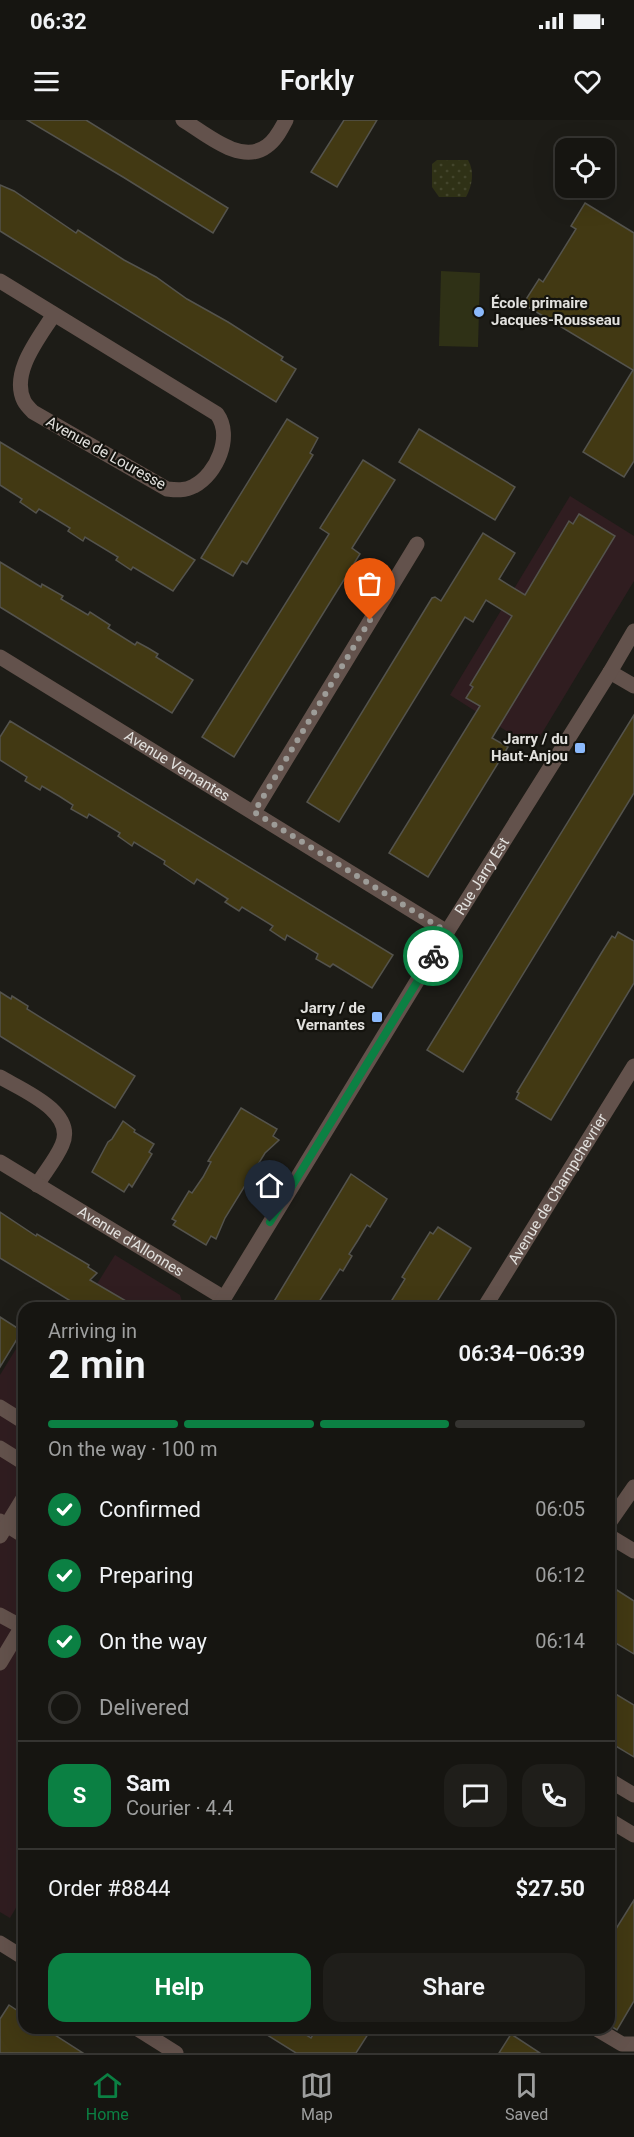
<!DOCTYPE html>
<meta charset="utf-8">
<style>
:root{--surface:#161511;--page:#1f1e1a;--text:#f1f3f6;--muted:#9e9f9f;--line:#353431;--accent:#0b8043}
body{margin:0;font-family:Roboto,sans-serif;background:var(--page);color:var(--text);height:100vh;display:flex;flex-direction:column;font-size:22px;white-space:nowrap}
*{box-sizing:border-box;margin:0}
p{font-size:20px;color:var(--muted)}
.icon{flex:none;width:33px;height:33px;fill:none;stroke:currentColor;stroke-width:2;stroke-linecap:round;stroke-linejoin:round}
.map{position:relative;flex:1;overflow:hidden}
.sheet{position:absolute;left:18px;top:1182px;width:597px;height:732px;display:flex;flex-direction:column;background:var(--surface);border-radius:18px;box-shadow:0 6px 24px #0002,0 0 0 2px var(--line)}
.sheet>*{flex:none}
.fabs{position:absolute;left:555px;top:18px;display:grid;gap:12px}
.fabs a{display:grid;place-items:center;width:60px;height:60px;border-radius:12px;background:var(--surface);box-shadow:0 6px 24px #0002,0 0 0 2px var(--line);font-size:30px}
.pin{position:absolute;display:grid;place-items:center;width:51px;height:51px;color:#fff;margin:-62px -26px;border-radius:50% 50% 50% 0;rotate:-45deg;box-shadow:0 0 6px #0007}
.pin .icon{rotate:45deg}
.courier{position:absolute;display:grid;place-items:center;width:60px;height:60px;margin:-30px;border:4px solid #0b8043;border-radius:50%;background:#fff;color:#222;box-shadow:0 2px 8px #0007}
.summary em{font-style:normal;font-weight:600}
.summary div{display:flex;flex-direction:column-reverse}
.summary{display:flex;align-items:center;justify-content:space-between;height:102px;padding:0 30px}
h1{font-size:39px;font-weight:600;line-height:45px}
.bar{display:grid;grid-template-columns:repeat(4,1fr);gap:9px 6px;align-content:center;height:72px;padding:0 30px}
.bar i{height:8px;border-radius:4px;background:var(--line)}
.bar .on{background:var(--accent)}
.bar p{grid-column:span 4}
.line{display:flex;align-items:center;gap:15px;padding:0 30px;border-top:2px solid var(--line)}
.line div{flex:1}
.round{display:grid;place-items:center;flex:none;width:63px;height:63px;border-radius:18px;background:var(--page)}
ol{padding:0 30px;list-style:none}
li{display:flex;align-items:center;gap:18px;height:66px}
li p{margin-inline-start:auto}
li .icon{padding:6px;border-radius:50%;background:var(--accent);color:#fff;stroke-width:4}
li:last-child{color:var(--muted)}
li i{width:33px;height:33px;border:3px solid var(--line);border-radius:50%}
.action{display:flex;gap:12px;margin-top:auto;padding:12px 30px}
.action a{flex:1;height:69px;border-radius:18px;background:var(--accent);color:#fff;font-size:24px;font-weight:600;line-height:69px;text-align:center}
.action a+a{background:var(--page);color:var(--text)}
.status{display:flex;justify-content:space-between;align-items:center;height:42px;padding:0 30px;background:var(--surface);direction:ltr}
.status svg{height:16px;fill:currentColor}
header{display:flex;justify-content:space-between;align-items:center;height:78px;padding:0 30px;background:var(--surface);font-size:27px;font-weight:600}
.menu{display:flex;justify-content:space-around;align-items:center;height:84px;border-top:2px solid var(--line);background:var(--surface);font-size:16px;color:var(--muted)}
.menu a{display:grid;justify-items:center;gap:3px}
.menu .on{color:var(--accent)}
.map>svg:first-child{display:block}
</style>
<div class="status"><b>06:32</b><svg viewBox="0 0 49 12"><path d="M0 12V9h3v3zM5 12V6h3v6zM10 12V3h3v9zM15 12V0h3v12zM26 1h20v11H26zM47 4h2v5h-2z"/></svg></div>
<header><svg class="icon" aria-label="menu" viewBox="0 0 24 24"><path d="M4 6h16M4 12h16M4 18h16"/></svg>Forkly<svg class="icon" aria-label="heart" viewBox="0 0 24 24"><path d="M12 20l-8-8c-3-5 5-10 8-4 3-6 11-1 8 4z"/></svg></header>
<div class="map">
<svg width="634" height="1933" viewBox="0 0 634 1933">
<defs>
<pattern id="park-dots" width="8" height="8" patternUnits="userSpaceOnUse" patternTransform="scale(1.5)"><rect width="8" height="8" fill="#2f3116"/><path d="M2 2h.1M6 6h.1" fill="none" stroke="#43452c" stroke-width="1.8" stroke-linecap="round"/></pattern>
</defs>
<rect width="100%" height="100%" fill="#1d1c17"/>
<g fill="#301d20">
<polygon points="570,376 634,416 634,461 533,628 450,575"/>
<polygon points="115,1135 180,1175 184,1188 82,1188"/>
<polygon points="24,1216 24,1774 10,1798 0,1792 0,1255"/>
</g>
<path fill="url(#park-dots)" d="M437,40H468C475,52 472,66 466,77H439L432,67V44Z"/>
<polygon fill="#2f3116" points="441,151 480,153 478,227 439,226"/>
<g fill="#423913" stroke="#54534d" stroke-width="1.5">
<polygon points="27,0 86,0 228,88 213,113 123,57"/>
<polygon points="344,0 377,0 337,67 311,52"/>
<polygon points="0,65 14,71 76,113 78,110 124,140 156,157 187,179 228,202 283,237 281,240 296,249 276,282 0,111"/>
<polygon points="585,83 634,113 634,341 624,357 583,332 633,250 523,184 539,159 543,162 576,109 571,106"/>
<polygon points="287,299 318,318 310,333 313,335 247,444 242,441 233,456 201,438"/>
<polygon points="419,309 515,367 495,400 399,342"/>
<polygon points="0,322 195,440 173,471 133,447 131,450 116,440 118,437 85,417 83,421 68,411 70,408 39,389 36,393 20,382 22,379 0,365"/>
<polygon points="363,340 395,360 352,428 360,434 234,637 202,617 329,414 320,408"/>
<polygon points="579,394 615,416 492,618 508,627 428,757 389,733 480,586 466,578 473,567 470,565 512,496 486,480 473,502 465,497 339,702 307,682 432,478 435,477 441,481 483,413 515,433 499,459 525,475 569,401 573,404"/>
<polygon points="0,442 41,467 42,464 63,476 61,479 88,495 90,492 110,505 108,508 135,525 137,522 148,528 158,534 156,537 193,560 172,593 0,487"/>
<polygon points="634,595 634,673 463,952 427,930"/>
<polygon points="10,601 393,835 372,868 333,844 330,847 316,839 318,834 287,815 285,820 270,810 273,806 242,787 239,791 225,782 228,779 197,759 194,764 164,744 165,741 134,722 132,726 118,716 120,713 89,694 87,698 71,689 73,685 59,676 42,666 40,670 25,661 27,657 0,640 0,617"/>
<polygon points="618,812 634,821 634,863 551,1000 516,979 519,973 517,972 602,832 612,816 615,818"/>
<polygon points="0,872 11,879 12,876 28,886 27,889 135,956 115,988 0,916"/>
<polygon points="241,988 277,1009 273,1016 279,1020 265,1033 225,1098 216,1119 211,1116 206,1125 173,1105 176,1101 172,1099 189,1071 192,1073 203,1057 211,1042 208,1041"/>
<polygon points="123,1001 135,1010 134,1012 154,1024 149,1032 152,1034 132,1067 129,1064 124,1072 92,1052 108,1022 112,1019"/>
<polygon points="351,1054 387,1079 370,1107 367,1105 358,1120 349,1134 352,1136 343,1151 340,1149 315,1188 270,1188"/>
<polygon points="0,1092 36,1116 37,1114 89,1145 88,1147 97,1153 90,1160 138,1188 82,1188 0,1138"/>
<polygon points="438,1107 471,1128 433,1188 387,1188 405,1159 402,1157 430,1112 433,1114"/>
<polygon points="0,1197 22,1211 0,1247"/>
<polygon points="609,1465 634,1481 634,1534 609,1519"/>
<polygon points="609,1570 634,1585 634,1637 609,1622"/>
<polygon points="634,1780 634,1881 617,1910 609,1905 609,1820"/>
<polygon points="9,1885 24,1895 24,1908 44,1908 83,1933 0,1933 0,1899"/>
<polygon points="256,1908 295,1908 311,1918 317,1908 372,1908 356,1933 296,1933"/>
<polygon points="511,1914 540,1933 499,1933"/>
</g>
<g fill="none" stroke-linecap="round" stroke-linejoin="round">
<g stroke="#63524c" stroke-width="15">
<path d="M183,0C205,13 241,46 267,26C276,20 281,9 286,0"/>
<path d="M0,161L217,294C233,316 217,354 194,366C185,371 176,370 167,369L33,292C30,289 26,285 24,281C10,252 40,217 54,194"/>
<path id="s1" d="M0,537L447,812"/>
<polyline points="610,552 634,566"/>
<polyline points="254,692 417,424"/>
<path d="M0,957C22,970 77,992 62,1025C56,1039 45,1052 37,1065"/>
<path id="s2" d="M0,1042L224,1178"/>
<path id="s3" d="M218,1188L447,812L610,552L634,511"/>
<path id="s4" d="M484,1188L634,946"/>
<polyline points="0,1287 24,1302"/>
<polyline points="0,1328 24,1343"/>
<polyline points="0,1401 24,1416"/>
<polyline points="609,1403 634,1367"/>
<polyline points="0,1416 24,1377"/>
<polyline points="609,1416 634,1431"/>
<polyline points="0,1495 22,1507"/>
<polyline points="0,1543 24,1503"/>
<polyline points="609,1660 634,1675"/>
<polyline points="609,1700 634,1715"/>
<polyline points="0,1823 24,1838"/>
<polyline points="136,1908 176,1933"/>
<polyline points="595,1908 622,1924 634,1924"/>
</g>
</g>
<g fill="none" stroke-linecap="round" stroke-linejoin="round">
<polyline stroke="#9d9c98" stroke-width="6" stroke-dasharray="0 10.8" points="370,500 254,692 447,812 433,836"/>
<polyline stroke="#0b8043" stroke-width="8" points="270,1102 433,836"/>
</g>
<g fill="#8bb9fc" stroke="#14130e" stroke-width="2">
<circle cx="479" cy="192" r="6"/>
<rect x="574" y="622" width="12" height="12" rx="3"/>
<rect x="371" y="891" width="12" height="12" rx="3"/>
</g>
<g text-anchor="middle" stroke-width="4.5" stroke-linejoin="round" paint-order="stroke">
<g font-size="15" font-weight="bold" fill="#e2e1de" stroke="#14130e" text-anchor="end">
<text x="491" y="188" text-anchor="start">École primaire<tspan x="491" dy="17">Jacques-Rousseau</tspan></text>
<text x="568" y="624">Jarry / du<tspan x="568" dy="17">Haut-Anjou</tspan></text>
<text x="365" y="893">Jarry / de<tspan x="365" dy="17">Vernantes</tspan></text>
</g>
<g font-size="15" fill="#e2e1de" stroke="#14130e">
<text transform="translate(106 333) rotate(29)" y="5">Avenue de Louresse</text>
<text dy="5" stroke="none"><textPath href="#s1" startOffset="208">Avenue Vernantes</textPath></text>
<text dy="5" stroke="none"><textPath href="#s3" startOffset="506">Rue Jarry Est</textPath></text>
<text dy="5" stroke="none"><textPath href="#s4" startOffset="140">Avenue de Champchevrier</textPath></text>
<text dy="5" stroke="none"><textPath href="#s2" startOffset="153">Avenue d'Allonnes</textPath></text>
</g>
</g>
</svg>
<div class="fabs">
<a><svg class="icon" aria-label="locate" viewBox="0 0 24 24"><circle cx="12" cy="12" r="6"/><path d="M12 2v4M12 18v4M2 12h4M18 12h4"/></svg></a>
</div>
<div class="pin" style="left:370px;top:500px;background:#ea580c"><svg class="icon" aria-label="bag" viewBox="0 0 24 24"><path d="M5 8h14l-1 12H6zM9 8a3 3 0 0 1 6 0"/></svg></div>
<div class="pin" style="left:270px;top:1102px;background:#1f2937"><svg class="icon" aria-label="home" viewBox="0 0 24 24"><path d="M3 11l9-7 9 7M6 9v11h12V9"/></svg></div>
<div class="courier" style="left:433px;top:836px"><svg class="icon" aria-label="bike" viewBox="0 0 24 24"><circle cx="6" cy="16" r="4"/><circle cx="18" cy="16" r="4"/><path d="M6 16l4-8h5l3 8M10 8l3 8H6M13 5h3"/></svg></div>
<section class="sheet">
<div class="summary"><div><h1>2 min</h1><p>Arriving in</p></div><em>06:34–06:39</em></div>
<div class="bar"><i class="on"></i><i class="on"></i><i class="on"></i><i></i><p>On the way · 100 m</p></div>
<ol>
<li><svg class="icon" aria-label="check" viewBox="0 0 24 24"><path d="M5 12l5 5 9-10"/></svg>Confirmed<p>06:05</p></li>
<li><svg class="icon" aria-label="check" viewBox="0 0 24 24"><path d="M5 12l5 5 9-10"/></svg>Preparing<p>06:12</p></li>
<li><svg class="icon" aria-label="check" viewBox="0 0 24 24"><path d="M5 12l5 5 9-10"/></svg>On the way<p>06:14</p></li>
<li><i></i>Delivered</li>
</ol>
<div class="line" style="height:108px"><b class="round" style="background:var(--accent);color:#fff">S</b><div><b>Sam</b><p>Courier · 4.4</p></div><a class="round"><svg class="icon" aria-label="chat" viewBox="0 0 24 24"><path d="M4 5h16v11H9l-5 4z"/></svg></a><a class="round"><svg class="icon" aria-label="phone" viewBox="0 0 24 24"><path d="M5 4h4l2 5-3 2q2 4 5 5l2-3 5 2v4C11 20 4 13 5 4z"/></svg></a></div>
<div class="line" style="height:78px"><div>Order #8844</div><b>$27.50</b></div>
<div class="action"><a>Help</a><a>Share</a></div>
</section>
</div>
<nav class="menu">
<a class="on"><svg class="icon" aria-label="home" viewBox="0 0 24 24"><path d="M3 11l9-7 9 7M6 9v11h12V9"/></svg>Home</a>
<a><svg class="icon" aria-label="map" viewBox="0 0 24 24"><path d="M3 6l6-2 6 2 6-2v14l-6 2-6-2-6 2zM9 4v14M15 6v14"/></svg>Map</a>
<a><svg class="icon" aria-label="saved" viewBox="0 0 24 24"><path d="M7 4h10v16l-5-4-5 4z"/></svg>Saved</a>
</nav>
